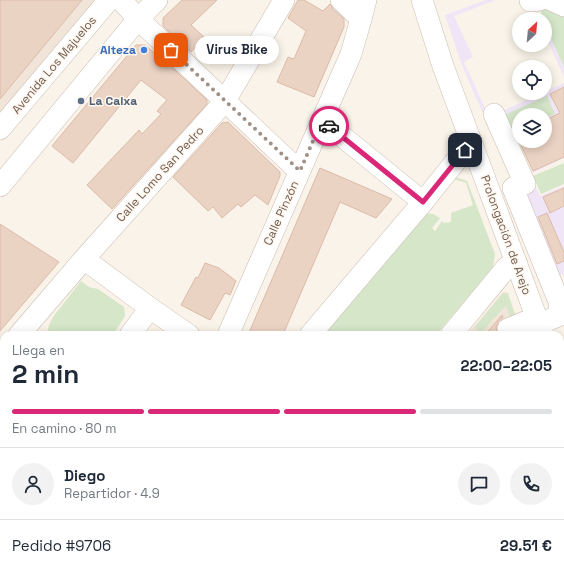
<!DOCTYPE html>
<html lang="es">
<meta charset="utf-8">
<style>
:root{--surface:#fff;--page:#f2f2f3;--text:#1f2937;--muted:#747a83;--line:#e0e1e3;--accent:#db2777}
body{margin:0;font-family:"Space Grotesk",sans-serif;background:var(--page);color:var(--text);height:100vh;display:flex;flex-direction:column;font-size:15px;white-space:nowrap}
*{box-sizing:border-box;margin:0}
p{font-size:13px;color:var(--muted)}
.icon{flex:none;width:22px;height:22px;fill:none;stroke:currentColor;stroke-width:2;stroke-linecap:round;stroke-linejoin:round}
.map{position:relative;flex:1;overflow:hidden}
.details{position:absolute;left:0px;top:331px;width:564px;height:248px;display:flex;flex-direction:column;background:var(--surface);border-radius:12px 12px 0 0;box-shadow:0 2px 10px #0003}
.details>*{flex:none}
.needle{width:26px;rotate:26deg}
.fabs{position:absolute;left:512px;top:12px;display:grid;gap:8px}
.fabs a{display:grid;place-items:center;width:40px;height:40px;border-radius:50%;background:var(--surface);box-shadow:0 2px 10px #0003;font-size:20px}
.pin{position:absolute;display:grid;place-items:center;width:34px;height:34px;color:#fff;margin:-17px;border-radius:8px;box-shadow:0 2px 6px #0006}
.courier{position:absolute;display:grid;place-items:center;width:40px;height:40px;margin:-20px;border:3px solid #db2777;border-radius:50%;background:#fff;color:#222;box-shadow:0 1px 5px #0007}
.bubble{position:absolute;height:28px;border-radius:14px;background:var(--surface);box-shadow:0 2px 10px #0003;font-size:13px;font-weight:700;line-height:28px;text-align:center}
.head em{font-style:normal;font-weight:700}
.head div{display:flex;flex-direction:column-reverse}
.head{display:flex;align-items:center;justify-content:space-between;height:68px;padding:0 12px}
h1{font-size:26px;font-weight:700;line-height:30px}
.bar{display:grid;grid-template-columns:repeat(4,1fr);gap:6px 4px;align-content:center;height:48px;padding:0 12px}
.bar i{height:5px;border-radius:3px;background:var(--line)}
.bar .active{background:var(--accent)}
.bar p{grid-column:span 4}
.line{display:flex;align-items:center;gap:10px;padding:0 12px;border-top:1px solid var(--line)}
.line div{flex:1}
.round{display:grid;place-items:center;flex:none;width:42px;height:42px;border-radius:21px;background:var(--page)}
.map>svg:first-child{display:block}
</style>
<div class="map">
<svg width="564" height="579" viewBox="0 0 564 579">
<rect width="100%" height="100%" fill="#faf3e9"/>
<g fill="#f0e5d8">
<polygon points="0,0 98,0 0,116"/>
<polygon points="503,292 509,293 509,296 523,335 521,332 510,335 502,315 485,335 472,335 470,333 467,335"/>
<polygon points="564,459 564,518 561,521 560,520 560,463"/>
<polygon points="267,575 415,575 412,579 267,579"/>
</g>
<g fill="#f0e5f6">
<polygon points="486,0 496,0 454,16 473,57 464,62 489,117 542,93 545,93 545,92 564,83 564,87 550,94 560,113 545,120 545,118 555,114 504,115 512,132 519,130 519,132 514,134 531,172 564,157 564,158 530,174 540,196 564,186 564,188 543,197 550,213 564,206 564,274 558,276 518,186 476,98 462,65 445,15"/>
<polygon points="545,25 564,67 564,77 545,34"/>
</g>
<g fill="#d5e6c9" fill-rule="evenodd">
<polygon points="539,5 564,12 564,67 545,25 545,19 543,19"/>
<polygon points="547,96 555,114 545,118 545,115 519,115 519,130 513,133 504,115"/>
<polygon points="564,163 564,184 541,194 533,176"/>
<path d="M455,177L467,181L495,254L493,267L436,335H324ZM454,179L466,183L473,205L451,213V222L444,223L442,221L435,231L432,228L440,218L433,214L427,213Z"/>
<polygon points="81,281 89,287 98,289 124,307 125,316 113,335 47,335 49,325 53,317"/>
<polygon points="503,293 508,294 508,295 516,317 511,319 506,305 481,333 475,327"/>
<polygon points="467,575 507,575 513,579 464,579"/>
</g>
<g fill="#ebd3c4" stroke="#dcbaa7">
<polygon points="0,0 82,0 0,99"/>
<polygon points="182,0 217,0 191,25 204,37 191,52 163,26 163,18"/>
<polygon points="298,0 304,0 323,11 330,4 333,9 344,19 344,27 314,97 277,82 288,57 294,59 306,31 288,18"/>
<polygon points="136,45 145,45 163,60 163,59 207,100 207,104 112,209 87,185 139,130 142,134 161,114 157,111 167,100 141,80 73,163 52,146"/>
<polygon points="564,87 564,157 533,171 519,141 545,141 545,120 560,113 550,94"/>
<polygon points="228,122 280,172 280,176 268,205 255,195 241,207 238,204 222,218 213,207 208,211 173,177 222,123"/>
<polygon points="320,168 392,199 376,218 340,202 285,330 280,335 248,335"/>
<polygon points="564,188 564,206 550,213 543,197"/>
<polygon points="547,213 564,252 564,261 557,264 538,217"/>
<polygon points="0,224 59,262 0,331"/>
<polygon points="205,263 219,268 236,281 230,295 225,293 210,320 181,305 196,277 198,278"/>
<polygon points="502,315 503,318 499,321 496,327 497,333 498,335 485,335"/>
</g>
<g fill="none" stroke-linecap="round" stroke-linejoin="round">
<defs>
<g id="minor">
<polyline points="121,0 138,19 299,171"/>
<polyline points="341,0 361,19"/>
<polyline points="422,0 443,66 543,335"/>
<polyline points="551,0 564,6"/>
<polyline points="530,1 540,0"/>
<polyline points="494,114 525,184 513,188 560,304 558,316 539,324"/>
<polyline points="322,120 423,202"/>
<polyline points="0,129 109,0"/>
<polyline points="0,186 138,19 157,0"/>
<polyline points="84,259 150,308 189,335"/>
<polyline points="508,329 537,317"/>
<polyline points="19,335 84,259 225,101 284,0"/>
<polyline points="130,335 150,308"/>
<polyline points="228,335 351,54 361,19 366,0"/>
<polyline points="310,335 423,202 471,142"/>
<polyline points="451,335 507,267 517,264"/>
<polyline points="0,357 4,353"/>
<polyline points="560,380 564,390"/>
<polyline points="560,427 564,423"/>
<polyline points="0,515 4,524"/>
<polyline points="28,575 30,579"/>
<polyline points="187,575 187,579"/>
<polyline points="524,575 529,579"/>
<polyline points="71,579 74,575"/>
<polyline points="248,579 251,575"/>
<polyline points="442,579 444,575"/>
</g>
</defs>
<use href="#minor" stroke="#cabbb0" stroke-width="22"/>
<use href="#minor" stroke="#fff" stroke-width="21"/>
</g>
<g fill="none" stroke-linecap="round" stroke-linejoin="round">
<polyline stroke="#a19086" stroke-width="4" stroke-dasharray="0 7.2" points="171,50 300,171 322,120 329,126"/>
<polyline stroke="#db2777" stroke-width="5" points="329,126 423,202 465,150"/>
</g>
<circle fill="#3f7fe0" stroke="#fdf7ef" stroke-width="1.5" cx="144" cy="50" r="4"/>
<circle fill="#5c6f8a" stroke="#fdf7ef" stroke-width="1.5" cx="81" cy="101" r="4"/>
<g text-anchor="middle" stroke-width="3" stroke-linejoin="round" paint-order="stroke">
<g font-size="12" font-weight="bold" fill="#366cbe" stroke="#fdf7ef" text-anchor="end">
<text x="136" y="54">Alteza</text>
</g>
<g font-size="12" fill="#715b50" stroke="#fdf7ef">
<text transform="translate(54 65) rotate(-50)" y="4">Avenida Los Majuelos</text>
<text transform="translate(160 174) rotate(-48)" y="4">Calle Lomo San Pedro</text>
<text transform="translate(281 213) rotate(-66)" y="4">Calle Pinzón</text>
<text transform="translate(506 235) rotate(70)" y="4">Prolongación de Arejo</text>
</g>
<g font-size="12" font-weight="bold" fill="#4e5e75" stroke="#fdf7ef" text-anchor="start">
<text x="89" y="105">La Caixa</text>
</g>
</g>
</svg>
<div class="fabs">
<a><svg class="needle" viewBox="-14 -14 28 28"><path d="M0-13l5 13h-10z" fill="#e53935"/><path d="M0 13l5-13h-10z" fill="#747a83"/></svg></a>
<a><svg class="icon" aria-label="locate" viewBox="0 0 24 24"><circle cx="12" cy="12" r="6"/><path d="M12 2v4M12 18v4M2 12h4M18 12h4"/></svg></a>
<a><svg class="icon" aria-label="layers" viewBox="0 0 24 24"><path d="M12 4l9 5-9 5-9-5zM3 14l9 5 9-5"/></svg></a>
</div>
<div class="pin" style="left:171px;top:50px;background:#ea580c"><svg class="icon" aria-label="bag" viewBox="0 0 24 24"><path d="M5 8h14l-1 12H6zM9 8a3 3 0 0 1 6 0"/></svg></div>
<div class="pin" style="left:465px;top:150px;background:#1f2937"><svg class="icon" aria-label="home" viewBox="0 0 24 24"><path d="M3 11l9-7 9 7M6 9v11h12V9"/></svg></div>
<div class="courier" style="left:329px;top:126px"><svg class="icon" aria-label="car" viewBox="0 0 24 24"><path d="M5 17H2v-5l4-1 3-4h7l3 4 3 1v5h-3M9 17h6M6 11h13"/><circle cx="7" cy="17" r="2"/><circle cx="17" cy="17" r="2"/></svg></div>
<div class="bubble" style="left:195px;top:36px;width:84px">Virus Bike</div>
<section class="details">
<div class="head"><div><h1>2 min</h1><p>Llega en</p></div><em>22:00–22:05</em></div>
<div class="bar"><i class="active"></i><i class="active"></i><i class="active"></i><i></i><p>En camino · 80 m</p></div>
<div class="line" style="height:72px"><a class="round"><svg class="icon" aria-label="person" viewBox="0 0 24 24"><circle cx="12" cy="8" r="4"/><path d="M4 21q1-7 8-7t8 7"/></svg></a><div><b>Diego</b><p>Repartidor · 4.9</p></div><a class="round"><svg class="icon" aria-label="chat" viewBox="0 0 24 24"><path d="M4 5h16v11H9l-5 4z"/></svg></a><a class="round"><svg class="icon" aria-label="phone" viewBox="0 0 24 24"><path d="M5 4h4l2 5-3 2q2 4 5 5l2-3 5 2v4C11 20 4 13 5 4z"/></svg></a></div>
<div class="line" style="height:52px"><div>Pedido #9706</div><b>29.51 €</b></div>
</section>
</div>
